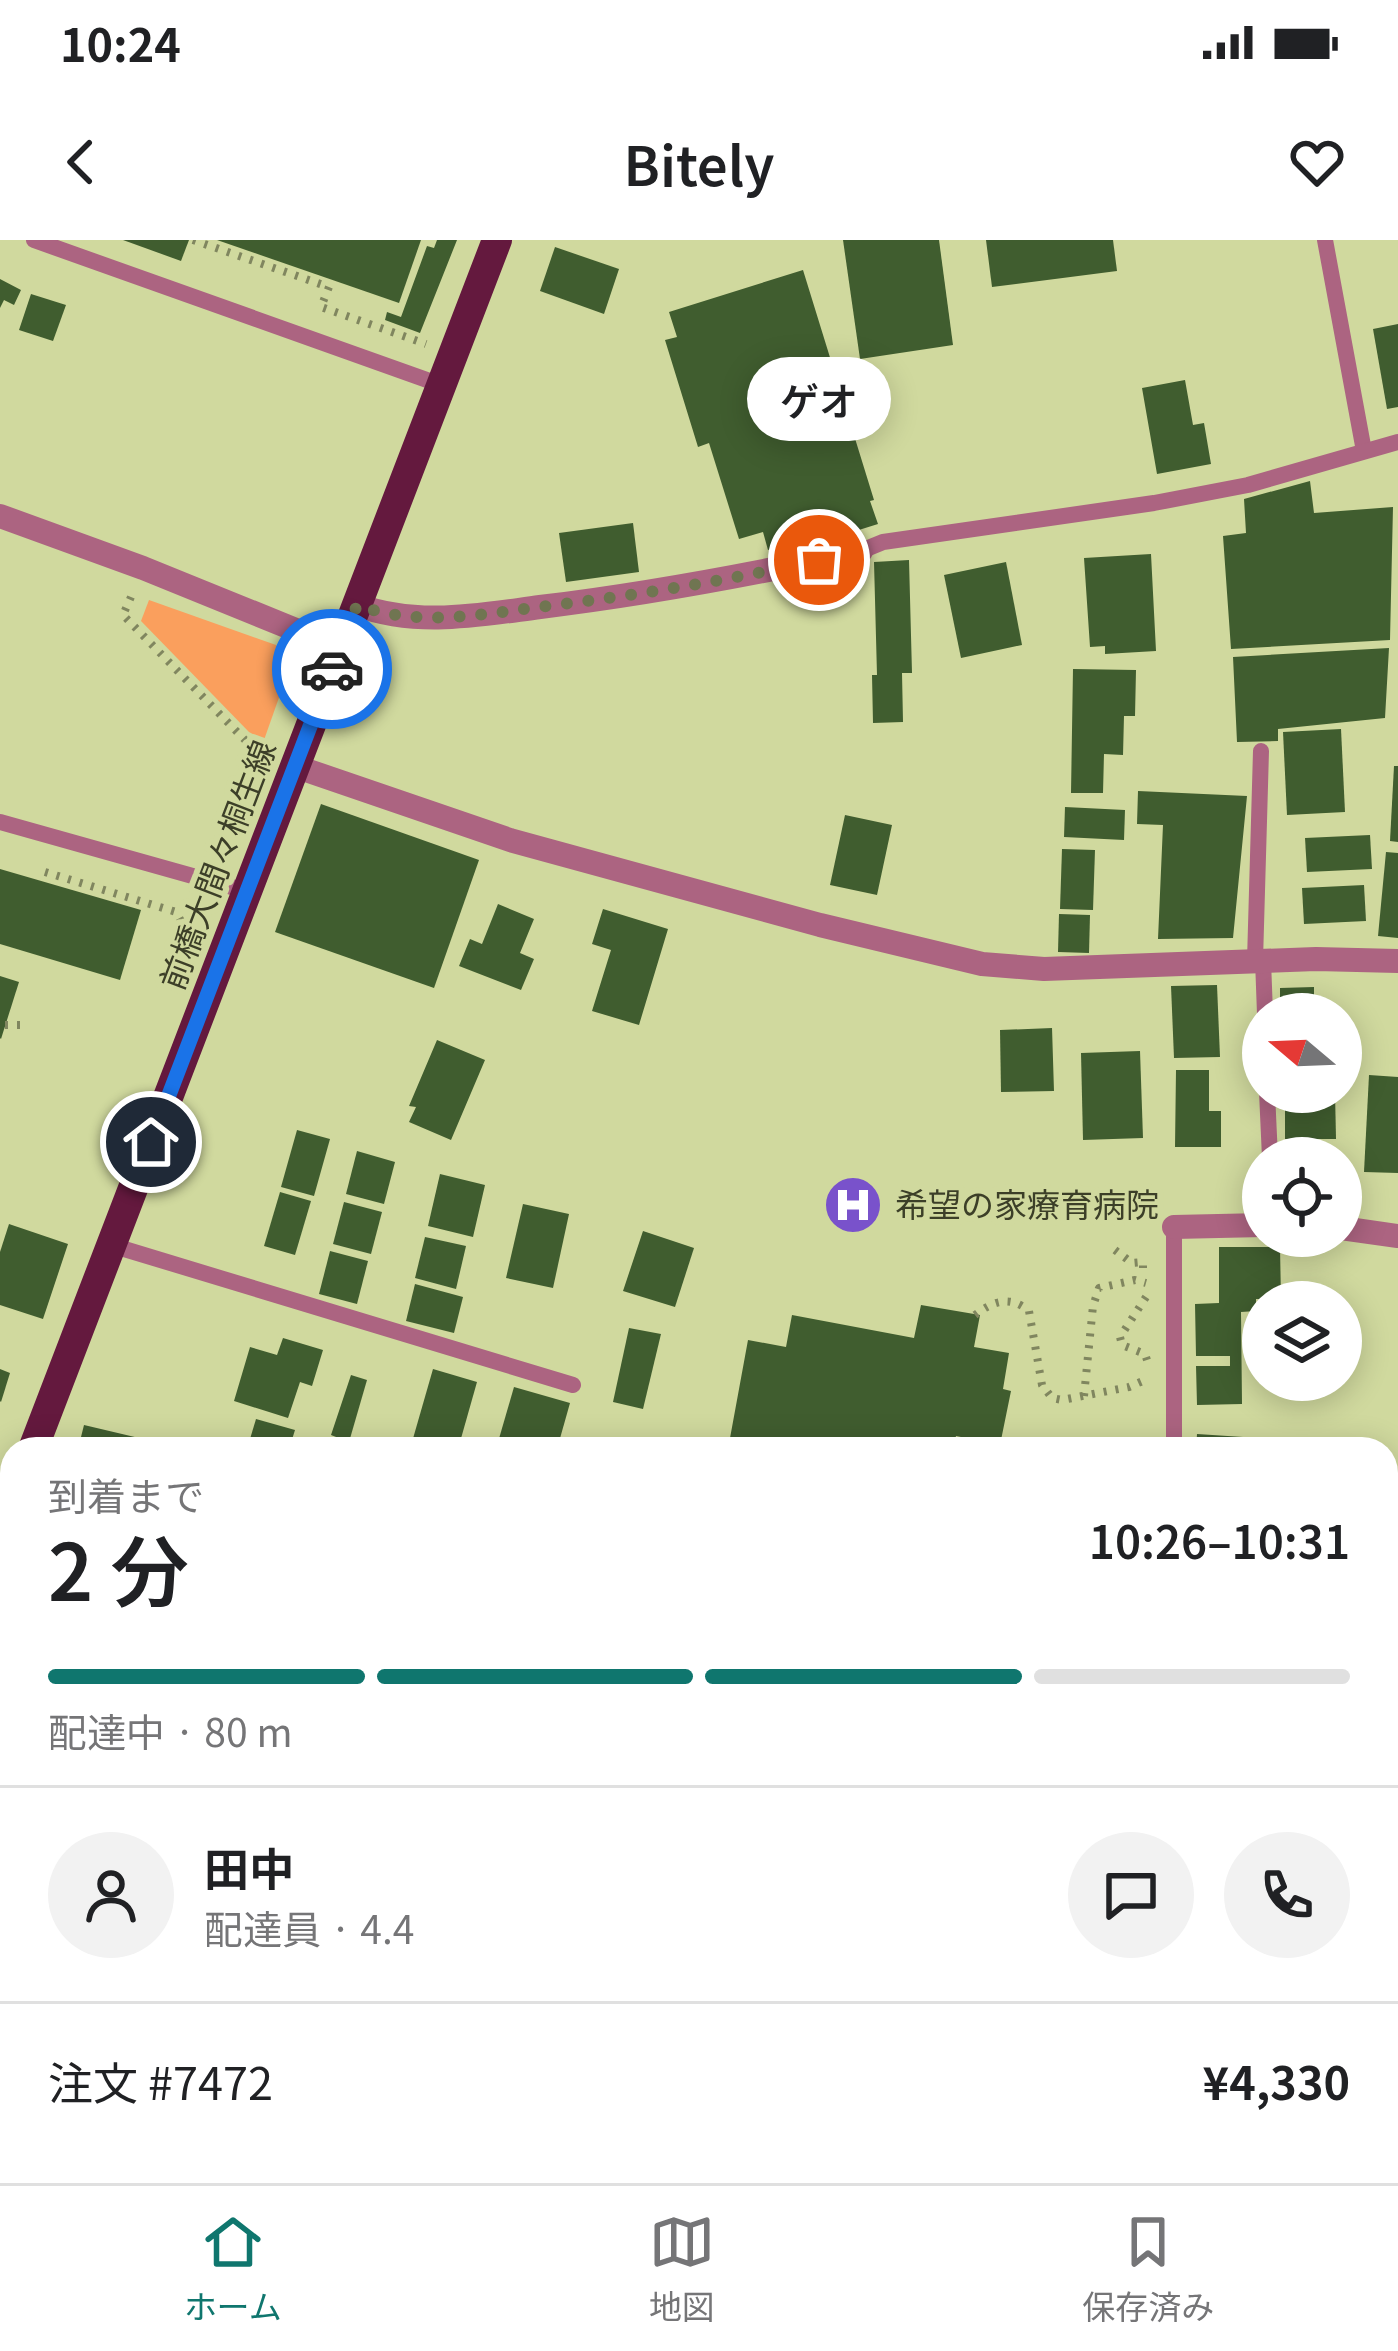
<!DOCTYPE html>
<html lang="ja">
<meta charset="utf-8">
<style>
:root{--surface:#fff;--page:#f2f2f2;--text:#202124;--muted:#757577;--line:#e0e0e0;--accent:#0f766e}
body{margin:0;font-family:Georgia,"Noto Sans JP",serif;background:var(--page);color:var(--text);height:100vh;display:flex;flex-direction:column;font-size:45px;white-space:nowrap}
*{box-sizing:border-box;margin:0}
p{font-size:39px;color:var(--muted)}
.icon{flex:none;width:66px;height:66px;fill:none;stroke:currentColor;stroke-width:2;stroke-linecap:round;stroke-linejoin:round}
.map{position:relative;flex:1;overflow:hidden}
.panel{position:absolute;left:0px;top:1197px;width:1398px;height:747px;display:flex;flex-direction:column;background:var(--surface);border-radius:36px 36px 0 0;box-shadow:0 6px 30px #0003}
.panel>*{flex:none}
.needle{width:78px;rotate:289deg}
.buttons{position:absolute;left:1242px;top:753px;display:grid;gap:24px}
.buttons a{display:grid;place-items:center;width:120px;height:120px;border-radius:50%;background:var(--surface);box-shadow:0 6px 30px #0003;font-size:60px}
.pin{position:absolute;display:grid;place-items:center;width:102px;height:102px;color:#fff;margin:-51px;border:6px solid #fff;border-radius:50%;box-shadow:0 3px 12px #0007}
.courier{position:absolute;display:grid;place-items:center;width:120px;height:120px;margin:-60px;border:9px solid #1a73e8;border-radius:50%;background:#fff;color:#222;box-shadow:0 3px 15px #0007}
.bubble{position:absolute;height:84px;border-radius:42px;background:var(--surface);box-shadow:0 6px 30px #0003;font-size:39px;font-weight:600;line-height:84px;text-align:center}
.overview em{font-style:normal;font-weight:600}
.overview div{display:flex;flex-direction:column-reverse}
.overview{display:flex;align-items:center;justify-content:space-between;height:204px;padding:0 48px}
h1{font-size:78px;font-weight:600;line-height:90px}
.bar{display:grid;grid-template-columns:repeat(4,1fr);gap:18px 12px;align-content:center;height:144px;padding:0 48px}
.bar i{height:15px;border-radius:9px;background:var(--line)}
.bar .selected{background:var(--accent)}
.bar p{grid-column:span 4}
.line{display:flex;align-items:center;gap:30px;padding:0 48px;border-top:3px solid var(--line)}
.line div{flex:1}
.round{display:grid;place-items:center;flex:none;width:126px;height:126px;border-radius:63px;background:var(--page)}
.status{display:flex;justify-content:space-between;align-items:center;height:84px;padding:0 60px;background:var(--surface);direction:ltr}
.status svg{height:33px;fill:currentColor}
header{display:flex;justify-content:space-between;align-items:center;height:156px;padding:0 48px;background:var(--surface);font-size:54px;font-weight:600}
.tab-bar{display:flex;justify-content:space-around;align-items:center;height:168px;border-top:3px solid var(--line);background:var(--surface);font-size:33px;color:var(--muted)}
.tab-bar a{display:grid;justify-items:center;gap:6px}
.tab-bar .selected{color:var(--accent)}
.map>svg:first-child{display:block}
</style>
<div class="status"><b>10:24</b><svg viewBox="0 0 49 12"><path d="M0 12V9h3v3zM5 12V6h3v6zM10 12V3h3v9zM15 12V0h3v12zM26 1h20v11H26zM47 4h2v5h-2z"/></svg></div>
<header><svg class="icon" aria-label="back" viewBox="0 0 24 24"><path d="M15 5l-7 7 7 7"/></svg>Bitely<svg class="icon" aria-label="heart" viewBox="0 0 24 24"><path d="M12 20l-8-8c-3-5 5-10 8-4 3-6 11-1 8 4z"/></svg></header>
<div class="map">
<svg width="1398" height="1943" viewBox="0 0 1398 1943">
<rect width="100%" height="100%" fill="#d0d99e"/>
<polygon fill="#fa9f5d" points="149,360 276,405 288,432 264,500 249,492 141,381"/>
<g fill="#405d2f">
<polygon points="123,0 189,0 181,21"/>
<polygon points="217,0 421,0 399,63"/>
<polygon points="437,0 457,0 420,93 385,80 387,72 401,77 427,6 434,8"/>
<polygon points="843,0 939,0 953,105 860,119"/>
<polygon points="986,0 1113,0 1117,31 992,47"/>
<polygon points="555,7 619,29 604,74 540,51"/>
<polygon points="803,30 874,260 870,261 878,284 814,304 811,296 768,310 763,292 739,299 709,203 698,207 665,100 677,97 669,72"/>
<polygon points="0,39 21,50 14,65 4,60 0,68"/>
<polygon points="31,54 66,65 53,101 19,90"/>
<polygon points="1398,84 1398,167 1387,169 1373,89"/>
<polygon points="1185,140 1193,185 1204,183 1211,224 1157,234 1142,148"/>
<polygon points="1310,241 1314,273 1393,267 1390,400 1231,409 1223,296 1246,293 1244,259"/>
<polygon points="633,283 639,332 566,342 559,293"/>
<polygon points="1151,314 1156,411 1105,414 1105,406 1090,407 1084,318"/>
<polygon points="909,320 912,433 902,433 903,482 873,483 872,435 877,435 874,322"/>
<polygon points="1006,322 1022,405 961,418 944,335"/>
<polygon points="1389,408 1385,478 1278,489 1278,501 1237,502 1233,417"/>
<polygon points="1073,429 1136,430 1135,476 1124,476 1123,515 1104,514 1103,553 1071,553"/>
<polygon points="1341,489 1345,572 1287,575 1283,492"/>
<polygon points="1394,526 1398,526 1398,602 1390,601"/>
<polygon points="1138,551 1247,556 1233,698 1158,699 1163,585 1137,584"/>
<polygon points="321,564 479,620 434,748 275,692"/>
<polygon points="1065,567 1125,570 1124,600 1064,597"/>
<polygon points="845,575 892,585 877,655 830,645"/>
<polygon points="1370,595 1372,629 1307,632 1305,598"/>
<polygon points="1062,609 1095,610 1093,670 1060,669"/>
<polygon points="1386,612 1398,613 1398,698 1378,696"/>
<polygon points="0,629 141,670 120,740 0,704"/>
<polygon points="1364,645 1366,681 1304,684 1302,648"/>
<polygon points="498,664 534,679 520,713 534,719 521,750 459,726 470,699 482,704"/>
<polygon points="603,669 668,689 639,785 592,771 611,710 592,704"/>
<polygon points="1059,674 1090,675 1089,713 1058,712"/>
<polygon points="0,736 19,742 1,799 0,798"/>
<polygon points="1217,745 1220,817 1174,818 1171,746"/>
<polygon points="1314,747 1314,774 1280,774 1280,748"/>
<polygon points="1052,788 1054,851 1001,852 1000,790"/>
<polygon points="437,800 485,820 451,900 409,882 416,867 409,866"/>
<polygon points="1140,811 1143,898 1083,900 1081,813"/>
<polygon points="1176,830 1209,830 1209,871 1221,871 1221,907 1175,907"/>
<polygon points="1369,835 1398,837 1398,933 1364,932"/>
<polygon points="1285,852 1335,852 1336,899 1285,899"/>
<polygon points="297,890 330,899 314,956 281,947"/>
<polygon points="357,911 395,922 384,964 346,954"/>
<polygon points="1341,923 1353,926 1343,970 1341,970"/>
<polygon points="440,934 485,945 473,997 428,986"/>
<polygon points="280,952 311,961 295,1015 264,1006"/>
<polygon points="344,962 382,972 371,1014 333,1004"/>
<polygon points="523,964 569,974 553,1048 506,1038"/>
<polygon points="9,984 68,1004 43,1079 0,1065 0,1012"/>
<polygon points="643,991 694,1008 675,1067 623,1051"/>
<polygon points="425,997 466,1006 456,1049 415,1038"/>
<polygon points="1219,1007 1280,1007 1281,1059 1256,1059 1256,1071 1241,1072 1242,1164 1197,1165 1196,1126 1230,1126 1230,1116 1196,1116 1195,1064 1219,1063"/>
<polygon points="330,1011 368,1021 357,1064 319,1054"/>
<polygon points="415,1044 463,1057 454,1093 406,1081"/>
<polygon points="921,1065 980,1075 974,1107 1009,1113 1003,1149 1011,1151 1000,1205 956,1196 953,1209 728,1209 748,1100 786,1107 792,1075 914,1098"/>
<polygon points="629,1088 661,1094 643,1169 613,1162"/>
<polygon points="283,1098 323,1110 312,1146 300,1142 288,1178 234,1161 250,1107 277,1115"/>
<polygon points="0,1129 10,1133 1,1162 0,1161"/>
<polygon points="433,1129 477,1142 458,1209 410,1209"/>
<polygon points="351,1135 367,1140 349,1202 331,1195"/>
<polygon points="514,1147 570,1163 557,1209 496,1209"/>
<polygon points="256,1179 295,1190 289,1209 247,1209"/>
<polygon points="84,1185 177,1207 177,1209 78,1209"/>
<polygon points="1197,1194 1243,1197 1242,1209 1196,1209"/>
<polygon points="1386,1240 1398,1242 1393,1310 1386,1309"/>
<polygon points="399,1932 512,1932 508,1943 396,1943"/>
<polygon points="680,1932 803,1932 802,1943 679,1943"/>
</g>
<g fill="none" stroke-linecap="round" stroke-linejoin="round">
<g stroke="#80865f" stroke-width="8" stroke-dasharray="3 9" stroke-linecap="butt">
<polyline points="193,0 329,47 321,67 426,104"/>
<polyline points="131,357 123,375 245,500 265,514"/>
<polyline points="45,632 176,672 193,703"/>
<polyline points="5,785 29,785"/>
<polyline points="1115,1010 1132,1023 1143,1022 1143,1028"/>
<polyline points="1146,1057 1120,1097 1122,1105 1145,1114 1147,1120"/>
<path d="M975,1075C993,1061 1010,1055 1029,1071L1042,1145L1052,1158L1062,1160L1129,1147L1145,1140"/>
<polyline points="1084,1156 1093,1066 1099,1048 1135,1040 1146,1043"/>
<polyline points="1386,1657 1398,1660"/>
</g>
<g stroke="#ac6481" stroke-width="16">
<polyline points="34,0 441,145"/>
<polyline points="1325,0 1364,211"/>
<polyline points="861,311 883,302 1154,263 1248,245 1398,202"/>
<polyline points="0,582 246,651"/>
<polyline points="1263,720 1265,774"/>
<polyline points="1255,721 1261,511"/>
<polyline points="1267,852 1270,918"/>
<polyline points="111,1005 573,1145"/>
<polyline points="1174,1209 1174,987"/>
<polyline points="947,1935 947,1932"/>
</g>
<g stroke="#ac6481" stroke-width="24">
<polyline points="0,276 143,328 340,408"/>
<path d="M357,365C418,387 478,375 540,367C649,354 754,334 861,311"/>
<polyline points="294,526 510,600 820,685 982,724 1044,729 1316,719 1398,721"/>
<polyline points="1174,987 1263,985"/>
<polyline points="1341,988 1398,996"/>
<polyline points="1386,1366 1398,1367"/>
<polyline points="1386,1872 1398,1838"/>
<polyline points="1363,1943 1366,1932"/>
</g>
<g stroke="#64193e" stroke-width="30">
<polyline points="33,1209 497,0"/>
<polyline points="0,1295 12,1263"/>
</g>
</g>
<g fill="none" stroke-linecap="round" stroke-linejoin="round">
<path stroke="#707551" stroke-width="12" stroke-dasharray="0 21.6" d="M332,429L357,365C420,388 482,374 547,366C639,355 729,340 819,320"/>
<polyline stroke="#1a73e8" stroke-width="15" points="151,902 332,429"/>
</g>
<defs>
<symbol id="hospital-disc" viewBox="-11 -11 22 22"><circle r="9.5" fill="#7952cb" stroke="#d0d99e"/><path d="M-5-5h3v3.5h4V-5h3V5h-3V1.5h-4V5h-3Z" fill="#fff"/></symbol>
</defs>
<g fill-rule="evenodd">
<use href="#hospital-disc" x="820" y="932" width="66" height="66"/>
</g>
<g text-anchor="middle" stroke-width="12" stroke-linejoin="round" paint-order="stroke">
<g font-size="33" fill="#3c3f28" stroke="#d0d99e">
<text transform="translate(218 625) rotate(-69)" y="12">前橋大間々桐生線</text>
</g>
<g font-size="33" fill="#3c3f28" stroke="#d0d99e" text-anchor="start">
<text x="895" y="977">希望の家療育病院</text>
</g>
</g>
</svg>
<div class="buttons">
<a><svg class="needle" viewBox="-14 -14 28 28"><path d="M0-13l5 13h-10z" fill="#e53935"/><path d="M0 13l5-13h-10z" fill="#757577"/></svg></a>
<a><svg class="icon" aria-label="locate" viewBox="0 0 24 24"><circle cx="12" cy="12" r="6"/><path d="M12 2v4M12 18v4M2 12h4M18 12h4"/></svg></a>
<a><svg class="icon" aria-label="layers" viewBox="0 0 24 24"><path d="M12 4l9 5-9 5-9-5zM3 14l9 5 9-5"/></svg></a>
</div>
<div class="pin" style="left:819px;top:320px;background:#ea580c"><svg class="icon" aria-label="bag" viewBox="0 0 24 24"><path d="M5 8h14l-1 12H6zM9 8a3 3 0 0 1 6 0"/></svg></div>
<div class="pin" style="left:151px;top:902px;background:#1f2937"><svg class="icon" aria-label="home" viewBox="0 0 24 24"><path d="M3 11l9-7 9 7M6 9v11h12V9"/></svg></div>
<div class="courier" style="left:332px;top:429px"><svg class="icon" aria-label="car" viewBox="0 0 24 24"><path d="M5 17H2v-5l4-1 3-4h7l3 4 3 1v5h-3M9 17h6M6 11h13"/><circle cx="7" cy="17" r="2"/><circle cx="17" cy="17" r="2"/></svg></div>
<div class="bubble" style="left:747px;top:117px;width:144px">ゲオ</div>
<section class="panel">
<div class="overview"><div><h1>2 分</h1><p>到着まで</p></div><em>10:26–10:31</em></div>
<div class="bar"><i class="selected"></i><i class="selected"></i><i class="selected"></i><i></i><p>配達中 · 80 m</p></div>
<div class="line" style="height:216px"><a class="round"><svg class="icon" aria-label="person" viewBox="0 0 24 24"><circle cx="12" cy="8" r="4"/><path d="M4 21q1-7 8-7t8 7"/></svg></a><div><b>田中</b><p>配達員 · 4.4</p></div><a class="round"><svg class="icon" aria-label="chat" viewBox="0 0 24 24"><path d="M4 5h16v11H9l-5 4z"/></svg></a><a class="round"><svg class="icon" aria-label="phone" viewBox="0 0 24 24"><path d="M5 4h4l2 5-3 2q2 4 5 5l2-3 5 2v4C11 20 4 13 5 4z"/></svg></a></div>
<div class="line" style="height:156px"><div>注文 #7472</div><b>¥4,330</b></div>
</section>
</div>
<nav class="tab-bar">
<a class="selected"><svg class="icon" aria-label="home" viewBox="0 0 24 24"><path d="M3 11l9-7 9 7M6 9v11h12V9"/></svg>ホーム</a>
<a><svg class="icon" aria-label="map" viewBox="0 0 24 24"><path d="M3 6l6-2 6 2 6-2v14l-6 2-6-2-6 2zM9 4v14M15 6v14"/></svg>地図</a>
<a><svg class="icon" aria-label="saved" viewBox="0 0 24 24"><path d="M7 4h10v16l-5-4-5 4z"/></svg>保存済み</a>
</nav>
